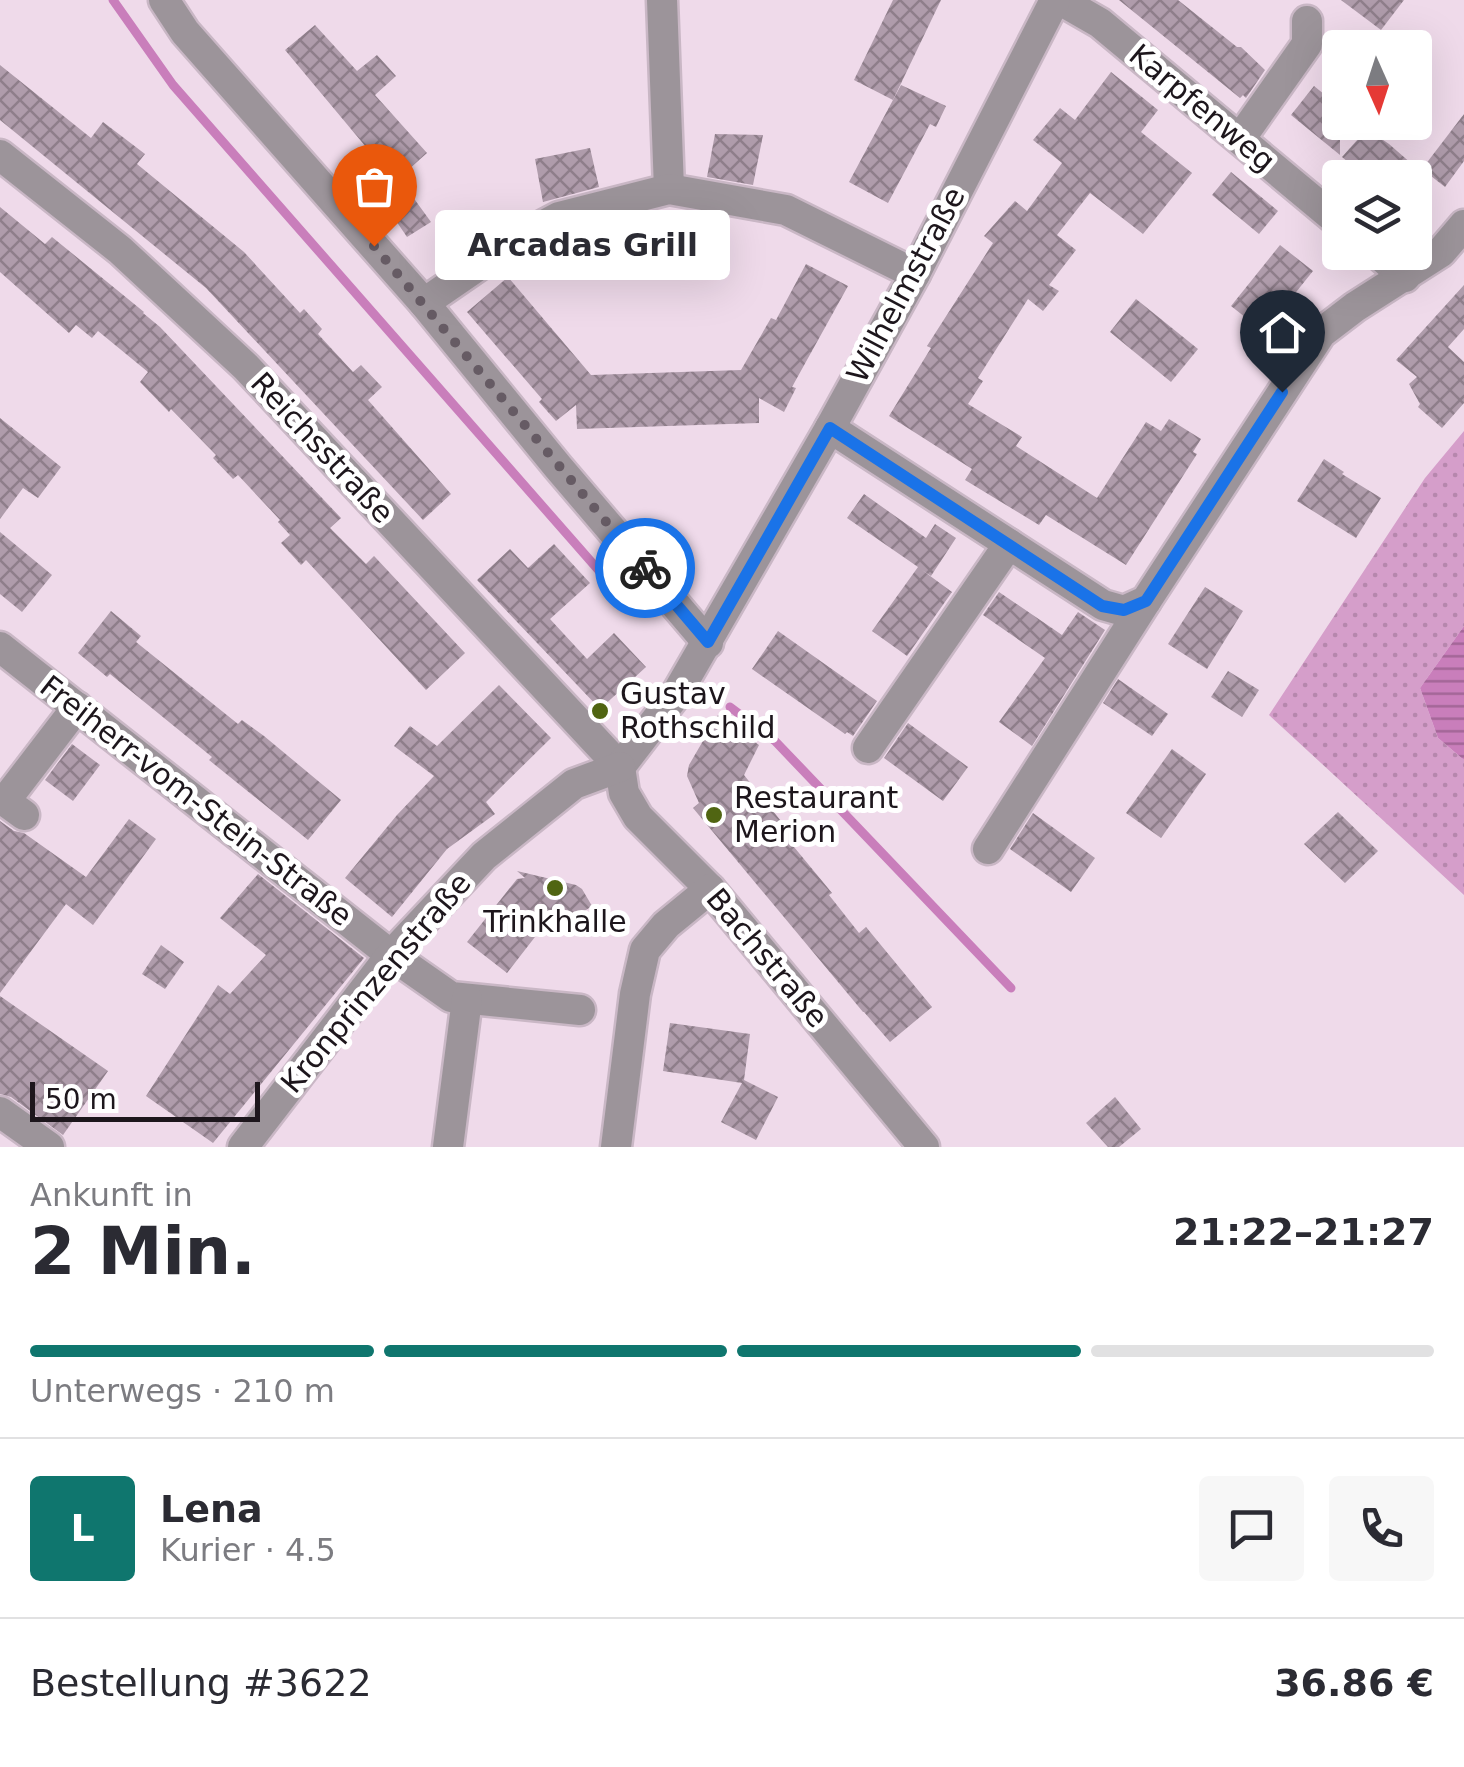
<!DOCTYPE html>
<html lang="de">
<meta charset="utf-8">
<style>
:root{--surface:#fff;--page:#f7f7f7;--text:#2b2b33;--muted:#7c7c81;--line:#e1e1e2;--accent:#0f766e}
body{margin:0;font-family:"DejaVu Sans",sans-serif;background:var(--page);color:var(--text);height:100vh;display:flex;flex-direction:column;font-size:38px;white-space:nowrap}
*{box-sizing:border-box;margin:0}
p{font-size:32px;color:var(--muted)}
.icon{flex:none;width:55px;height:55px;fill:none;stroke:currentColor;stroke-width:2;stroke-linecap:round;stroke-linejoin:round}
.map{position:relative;height:1147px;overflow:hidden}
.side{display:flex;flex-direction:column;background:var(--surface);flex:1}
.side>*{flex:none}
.needle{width:65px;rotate:177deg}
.buttons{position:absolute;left:1322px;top:30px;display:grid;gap:20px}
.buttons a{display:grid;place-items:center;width:110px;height:110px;border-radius:10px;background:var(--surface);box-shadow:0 10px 40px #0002;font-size:50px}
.scale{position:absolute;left:30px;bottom:25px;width:230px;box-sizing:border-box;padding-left:10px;border:5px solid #1d161c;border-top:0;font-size:28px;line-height:35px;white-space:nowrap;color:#1d161c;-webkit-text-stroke:8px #fff;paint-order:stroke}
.pin{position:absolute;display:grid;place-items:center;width:85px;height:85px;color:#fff;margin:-102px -42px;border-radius:50% 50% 50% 0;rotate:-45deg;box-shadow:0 0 10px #0007}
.pin .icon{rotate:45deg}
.courier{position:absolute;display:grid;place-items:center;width:100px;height:100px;margin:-50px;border:8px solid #1a73e8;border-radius:50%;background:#fff;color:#222;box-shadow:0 2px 12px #0007}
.bubble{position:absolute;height:70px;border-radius:10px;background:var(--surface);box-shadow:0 10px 40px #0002;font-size:32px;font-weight:700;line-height:70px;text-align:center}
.headline em{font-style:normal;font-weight:700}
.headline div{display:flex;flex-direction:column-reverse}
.headline{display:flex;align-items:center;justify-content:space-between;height:170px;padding:0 30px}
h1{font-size:65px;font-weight:700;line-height:75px}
.bar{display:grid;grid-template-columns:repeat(4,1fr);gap:15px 10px;align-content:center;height:120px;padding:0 30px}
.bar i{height:12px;border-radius:8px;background:var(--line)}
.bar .on{background:var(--accent)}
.bar p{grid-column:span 4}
.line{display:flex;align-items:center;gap:25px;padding:0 30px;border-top:2px solid var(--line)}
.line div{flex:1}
.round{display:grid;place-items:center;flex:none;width:105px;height:105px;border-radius:10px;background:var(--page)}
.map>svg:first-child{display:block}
</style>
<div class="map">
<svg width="1464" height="1147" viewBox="0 0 1464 1147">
<defs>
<pattern id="garden-dots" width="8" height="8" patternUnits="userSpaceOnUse" patternTransform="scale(2.5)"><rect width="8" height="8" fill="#d59eca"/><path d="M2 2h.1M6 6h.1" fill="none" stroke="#b687ad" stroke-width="1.8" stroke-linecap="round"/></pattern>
<pattern id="water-rules" width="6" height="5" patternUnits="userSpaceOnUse" patternTransform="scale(2.5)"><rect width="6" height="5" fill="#c97ebb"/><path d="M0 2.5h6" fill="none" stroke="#a36697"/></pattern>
<pattern id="building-cross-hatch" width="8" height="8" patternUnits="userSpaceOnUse" patternTransform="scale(2.5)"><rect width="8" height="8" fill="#af9cab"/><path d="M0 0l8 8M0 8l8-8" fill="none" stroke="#8e7e8a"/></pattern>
</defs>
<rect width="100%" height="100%" fill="#efdaea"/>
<polygon fill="url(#garden-dots)" points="1464,431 1464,626 1420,688 1438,738 1464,760 1464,895 1269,715 1425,478"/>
<polygon fill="url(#water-rules)" points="1464,626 1464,760 1438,738 1420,688"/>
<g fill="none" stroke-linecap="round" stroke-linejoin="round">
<g stroke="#c97ebb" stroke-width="9">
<polyline points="113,0 173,85 623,598"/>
<polyline points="730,707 775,741 1011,988"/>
</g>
</g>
<g fill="url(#building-cross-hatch)">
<polygon points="893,0 941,0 893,100 854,80"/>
<polygon points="1119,0 1178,0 1237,47 1241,47 1265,70 1246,98 1243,95 1240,98"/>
<polygon points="1341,0 1404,0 1381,30"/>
<polygon points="315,25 357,71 377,55 396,76 375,95 427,153 399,178 366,147 285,50"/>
<polygon points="0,65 91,138 103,122 145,154 137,164 244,252 300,313 304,309 322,329 318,334 353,372 361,365 382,387 368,400 451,494 423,520 206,288 0,120"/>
<polygon points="1111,72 1158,110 1141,132 1192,173 1143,234 1090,193 1057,235 1076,250 1049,285 1059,291 1043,311 1028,299 978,378 983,381 968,404 1022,437 1016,446 1097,498 1146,422 1161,431 1169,419 1201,439 1193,452 1197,454 1126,565 1046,515 1039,525 965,480 972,469 889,416 931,348 927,346 993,243 984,236 1015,201 1027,211 1062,163 1033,140 1060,108 1075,120"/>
<polygon points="901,85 946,106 936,127 930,124 888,203 849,182"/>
<polygon points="1314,86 1340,107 1340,155 1291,115"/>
<polygon points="1464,114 1464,161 1445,187 1422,169"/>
<polygon points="1367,129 1389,144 1428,178 1367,178 1342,157"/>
<polygon points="715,134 763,135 753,185 707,177"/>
<polygon points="590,148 599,187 543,202 535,159"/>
<polygon points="1231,172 1278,211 1259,234 1212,195"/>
<polygon points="407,189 431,222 407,237 384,203"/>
<polygon points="0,207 45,244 52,237 144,312 143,313 160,327 341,518 330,528 366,564 374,556 465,653 426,690 306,560 301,565 281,543 290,535 278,522 280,520 238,475 233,479 213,458 216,455 171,409 169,412 140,382 148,372 98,331 92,338 76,325 69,333 0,272"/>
<polygon points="1280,245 1313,271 1264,332 1231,306"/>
<polygon points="806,264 848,286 792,387 796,388 784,412 759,398 759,423 577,429 576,405 556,421 539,402 542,399 467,312 508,277 591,375 741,370 771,318 776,320"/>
<polygon points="1464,285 1464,329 1448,347 1464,362 1464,403 1442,428 1418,407 1420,404 1409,384 1417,377 1396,360"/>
<polygon points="1136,299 1198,349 1171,382 1110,332"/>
<polygon points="0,418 61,467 38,498 23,488 0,519"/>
<polygon points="1324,459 1344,472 1342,474 1381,498 1356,538 1297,501"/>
<polygon points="864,494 926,538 935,524 956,538 931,576 922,570 952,592 907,656 872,631 918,567 847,518"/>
<polygon points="0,532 52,575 22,612 0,594"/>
<polygon points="554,544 590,583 550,619 587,659 614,633 646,667 600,709 477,580 510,549 528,568"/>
<polygon points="1205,587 1243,611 1207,669 1168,644"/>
<polygon points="999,592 1062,635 1078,612 1105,630 1032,746 999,722 1045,658 983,615"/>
<polygon points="111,611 141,636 136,642 238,724 242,720 264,736 341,800 308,840 209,760 212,757 110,674 107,677 78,653"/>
<polygon points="778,631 877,701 853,736 847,732 845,734 752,669"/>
<polygon points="1228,671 1259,690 1242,717 1211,697"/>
<polygon points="1118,679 1168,714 1152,736 1103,703"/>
<polygon points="499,685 551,738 486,802 495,814 447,849 392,917 345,878 397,815 434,776 394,746 410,726 437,746"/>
<polygon points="718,715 759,745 744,775 785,826 780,830 832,893 829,895 859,933 866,927 932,1007 890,1042 864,1012 863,1012 693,808 699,803 687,776 689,765"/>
<polygon points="908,723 968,767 943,801 884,758"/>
<polygon points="72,744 100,765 73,801 45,780"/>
<polygon points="1172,749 1206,774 1161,838 1126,813"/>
<polygon points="1338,812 1378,851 1345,883 1304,844"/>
<polygon points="1033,813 1095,858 1071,892 1010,849"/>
<polygon points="129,819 156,839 93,925 66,904 0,993 0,821 14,831 24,833 86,877"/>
<polygon points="517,871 576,885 582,889 592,906 574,918 559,906 507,973 467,942 517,879 525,878"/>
<polygon points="258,874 364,958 213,1143 146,1096 218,985 230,994 266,955 220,918"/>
<polygon points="161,945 184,962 165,989 142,974"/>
<polygon points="0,996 108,1071 63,1135 11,1097 0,1094"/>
<polygon points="670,1023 750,1034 744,1080 778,1097 756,1140 721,1122 742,1083 663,1071"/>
<polygon points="1115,1097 1141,1129 1119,1147 1108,1147 1086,1123"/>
</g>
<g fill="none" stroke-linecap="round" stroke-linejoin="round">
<defs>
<g id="minor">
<polyline points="164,0 185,32 424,303 558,467 708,643"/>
<polyline points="662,0 669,189"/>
<polyline points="1060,0 1100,23 1340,223"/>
<polyline points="1240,139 1307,44 1307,21"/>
<polyline points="0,155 120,250 246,367 620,767"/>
<polyline points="1376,252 1405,277"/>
<polyline points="424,303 514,241 559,217 669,189 786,210 915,274"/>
<polyline points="830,428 1103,605 1124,611 1146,601 1321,333 1355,307 1441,252 1464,225"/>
<polyline points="0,647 391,955 451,997 580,1010"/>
<polyline points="868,748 1009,544"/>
<polyline points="620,767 677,693 830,428 915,274 1055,0"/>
<polyline points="620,767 624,793 638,817 710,889 924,1147"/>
<polyline points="24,815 5,801 77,707"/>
<polyline points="988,849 1146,601"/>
<polyline points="0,1112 49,1147"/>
<polyline points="243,1147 391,955 484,856 574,784 620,767"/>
<polyline points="448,1147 467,999"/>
<polyline points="616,1147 635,994 645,950 666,925 710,889"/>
</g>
</defs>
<use href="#minor" stroke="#c9b7c5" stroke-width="35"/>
<use href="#minor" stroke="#9c949a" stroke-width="30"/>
</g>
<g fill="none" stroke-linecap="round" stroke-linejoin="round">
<polyline stroke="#665b64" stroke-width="10" stroke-dasharray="0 18" points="374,246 645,568"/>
<polyline stroke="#1a73e8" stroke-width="12" points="645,568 708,642 830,428 1102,606 1124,610 1146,601 1282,392"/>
</g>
<g fill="#506512" stroke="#fff" stroke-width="4">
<circle cx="600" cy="711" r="10"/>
<circle cx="714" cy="815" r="10"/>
<circle cx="555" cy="888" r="10"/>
</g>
<g text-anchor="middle" stroke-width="10" stroke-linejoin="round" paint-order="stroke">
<g font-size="30" fill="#1d161c" stroke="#fff">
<text transform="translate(1202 108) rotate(40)" y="10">Karpfenweg</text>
<text transform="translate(906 285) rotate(-62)" y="10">Wilhelmstraße</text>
<text transform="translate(322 448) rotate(47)" y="10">Reichsstraße</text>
<text transform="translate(196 801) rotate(38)" y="10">Freiherr-vom-Stein-Straße</text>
<text transform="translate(767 958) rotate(50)" y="10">Bachstraße</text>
<text transform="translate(376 983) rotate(-50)" y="10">Kronprinzenstraße</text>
</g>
<g font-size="30" fill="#1d161c" stroke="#fff" text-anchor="start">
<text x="620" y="704">Gustav<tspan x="620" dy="34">Rothschild</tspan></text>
<text x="734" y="808">Restaurant<tspan x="734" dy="34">Merion</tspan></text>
<text x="555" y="932" text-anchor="middle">Trinkhalle</text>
</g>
</g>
</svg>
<div class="buttons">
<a><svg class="needle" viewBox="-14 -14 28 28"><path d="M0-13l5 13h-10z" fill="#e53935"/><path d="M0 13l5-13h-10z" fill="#7c7c81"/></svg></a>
<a><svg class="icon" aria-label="layers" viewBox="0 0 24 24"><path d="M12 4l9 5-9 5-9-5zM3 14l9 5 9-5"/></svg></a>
</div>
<div class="scale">50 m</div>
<div class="pin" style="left:374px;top:246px;background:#ea580c"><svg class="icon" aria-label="bag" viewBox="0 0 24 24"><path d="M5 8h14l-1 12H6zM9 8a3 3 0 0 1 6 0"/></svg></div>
<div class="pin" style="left:1282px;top:392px;background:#1f2937"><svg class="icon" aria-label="home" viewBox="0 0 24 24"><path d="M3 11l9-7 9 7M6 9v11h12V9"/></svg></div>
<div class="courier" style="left:645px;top:568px"><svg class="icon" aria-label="bike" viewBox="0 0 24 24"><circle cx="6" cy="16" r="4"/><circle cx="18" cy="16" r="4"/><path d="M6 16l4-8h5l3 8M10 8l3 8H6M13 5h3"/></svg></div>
<div class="bubble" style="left:435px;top:210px;width:295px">Arcadas Grill</div>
</div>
<section class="side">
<div class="headline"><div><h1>2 Min.</h1><p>Ankunft in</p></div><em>21:22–21:27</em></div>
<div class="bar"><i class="on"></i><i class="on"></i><i class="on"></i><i></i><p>Unterwegs · 210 m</p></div>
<div class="line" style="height:180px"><b class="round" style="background:var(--accent);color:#fff">L</b><div><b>Lena</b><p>Kurier · 4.5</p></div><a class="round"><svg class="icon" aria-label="chat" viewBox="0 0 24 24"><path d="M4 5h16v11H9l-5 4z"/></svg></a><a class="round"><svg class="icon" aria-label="phone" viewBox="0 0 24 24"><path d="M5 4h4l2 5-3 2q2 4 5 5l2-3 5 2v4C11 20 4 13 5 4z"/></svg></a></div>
<div class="line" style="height:130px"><div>Bestellung #3622</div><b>36.86 €</b></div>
</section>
